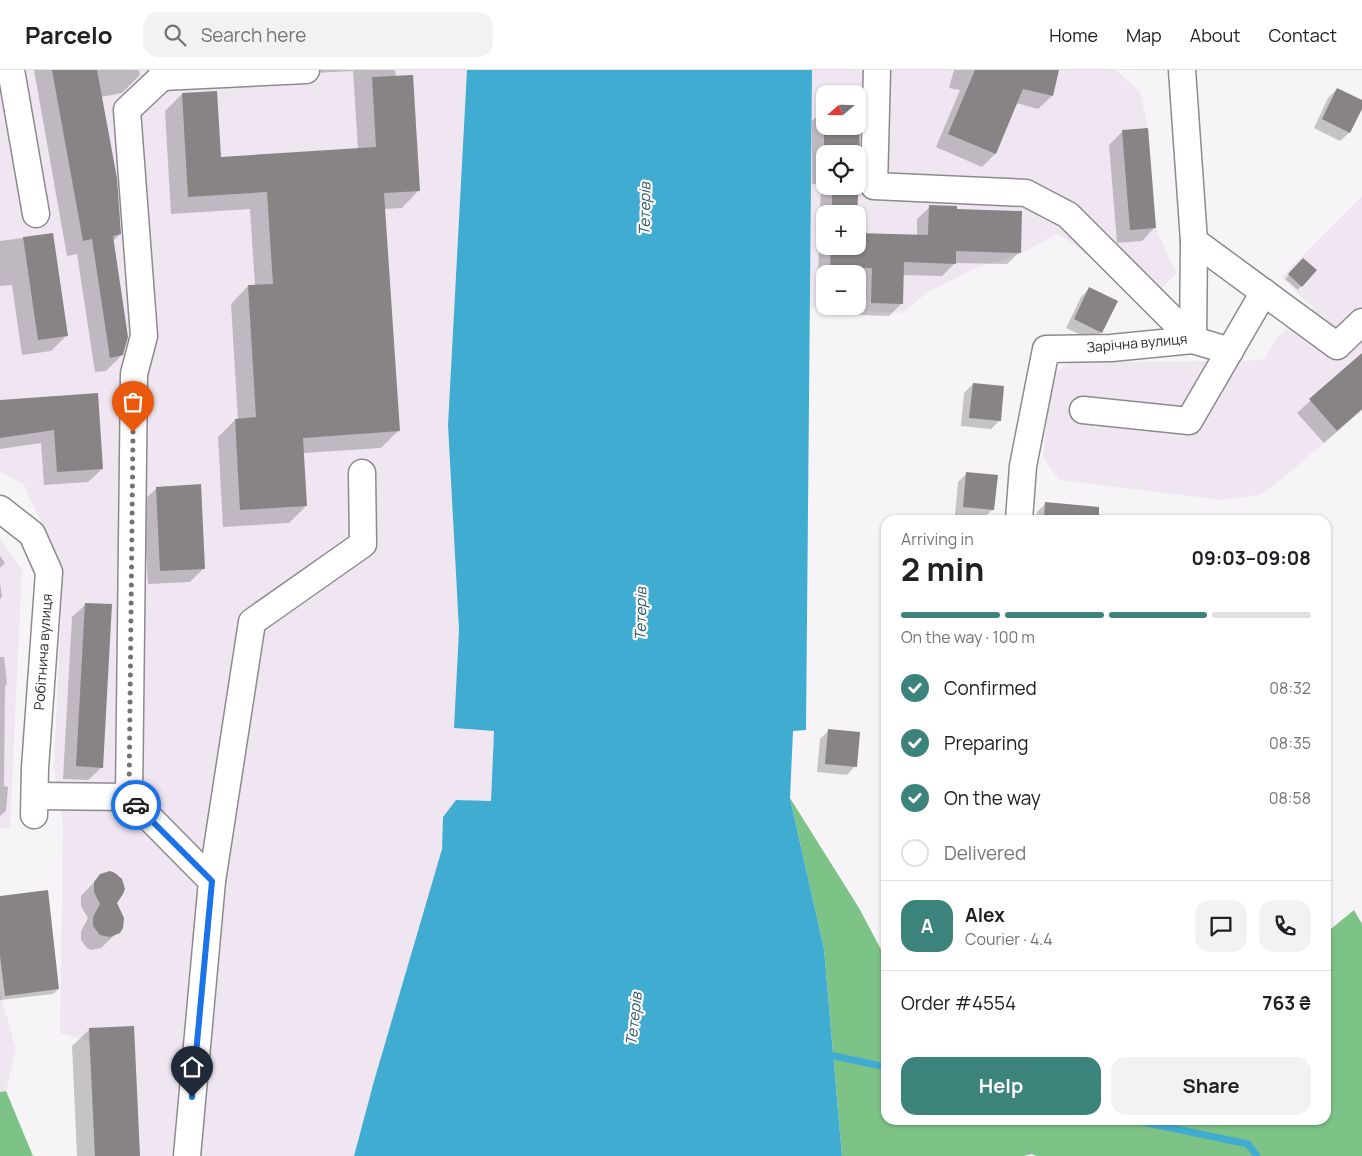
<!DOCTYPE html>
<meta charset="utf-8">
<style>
:root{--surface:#fff;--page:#f2f2f2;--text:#202124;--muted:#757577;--line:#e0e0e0;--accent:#3c837c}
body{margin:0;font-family:Manrope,sans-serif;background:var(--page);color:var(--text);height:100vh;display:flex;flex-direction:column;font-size:19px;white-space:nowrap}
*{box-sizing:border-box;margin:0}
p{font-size:16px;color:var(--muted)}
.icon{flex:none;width:28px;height:28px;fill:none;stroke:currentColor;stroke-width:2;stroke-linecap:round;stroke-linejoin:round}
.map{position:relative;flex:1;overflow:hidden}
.panel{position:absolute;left:881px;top:445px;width:450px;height:610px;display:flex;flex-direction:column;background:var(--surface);border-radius:15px;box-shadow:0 1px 4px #0004}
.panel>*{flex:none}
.needle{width:32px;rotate:250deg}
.controls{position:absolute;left:816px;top:15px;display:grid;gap:10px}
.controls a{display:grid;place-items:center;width:50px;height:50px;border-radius:10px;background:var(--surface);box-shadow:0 1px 4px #0004;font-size:25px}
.pin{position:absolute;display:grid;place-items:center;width:42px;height:42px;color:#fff;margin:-51px -21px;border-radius:50% 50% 50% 0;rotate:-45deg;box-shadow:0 0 5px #0007}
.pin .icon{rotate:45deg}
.courier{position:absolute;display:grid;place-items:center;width:50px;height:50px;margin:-25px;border:4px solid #1a73e8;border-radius:50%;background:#fff;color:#222;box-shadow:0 1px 6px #0007}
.overview em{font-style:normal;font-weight:700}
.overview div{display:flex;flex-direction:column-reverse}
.overview{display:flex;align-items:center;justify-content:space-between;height:85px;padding:0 20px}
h1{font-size:32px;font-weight:700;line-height:38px}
.bar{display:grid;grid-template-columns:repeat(4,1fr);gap:8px 5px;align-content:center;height:60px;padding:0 20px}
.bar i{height:6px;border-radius:4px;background:var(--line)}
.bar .selected{background:var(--accent)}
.bar p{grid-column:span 4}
.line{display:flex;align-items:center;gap:12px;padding:0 20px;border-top:1px solid var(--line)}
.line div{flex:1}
.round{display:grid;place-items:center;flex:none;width:52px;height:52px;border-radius:15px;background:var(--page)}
ol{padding:0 20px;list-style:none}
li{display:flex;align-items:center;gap:15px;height:55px}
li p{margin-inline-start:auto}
li .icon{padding:5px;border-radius:50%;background:var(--accent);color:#fff;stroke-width:4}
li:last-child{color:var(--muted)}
li i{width:28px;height:28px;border:2px solid var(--line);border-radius:50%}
.action{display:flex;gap:10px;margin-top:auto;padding:10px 20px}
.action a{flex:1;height:58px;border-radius:15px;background:var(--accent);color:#fff;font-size:20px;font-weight:700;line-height:58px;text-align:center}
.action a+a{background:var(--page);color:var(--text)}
header{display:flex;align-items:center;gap:30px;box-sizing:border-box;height:70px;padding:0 25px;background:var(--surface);border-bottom:1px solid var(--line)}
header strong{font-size:24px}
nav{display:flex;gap:28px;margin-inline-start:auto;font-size:18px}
.search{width:350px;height:45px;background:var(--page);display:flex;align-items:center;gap:12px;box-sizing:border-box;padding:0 18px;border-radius:15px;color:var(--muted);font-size:19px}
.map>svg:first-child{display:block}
</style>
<header>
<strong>Parcelo</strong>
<div class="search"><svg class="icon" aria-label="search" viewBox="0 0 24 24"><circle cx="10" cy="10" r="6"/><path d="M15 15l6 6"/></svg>Search here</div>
<nav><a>Home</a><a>Map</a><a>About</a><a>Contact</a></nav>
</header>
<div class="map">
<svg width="1362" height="1086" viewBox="0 0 1362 1086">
<rect width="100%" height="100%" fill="#f7f4f8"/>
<g fill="#efe6f1" fill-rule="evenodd">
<polygon points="0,0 467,0 448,355 459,560 454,658 494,661 491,732 456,730 443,747 442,779 374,1011 354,1086 95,1086 89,971 60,963 63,756 54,696 63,497 23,414 0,402"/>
<path d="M810,0H1116L1140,22L1148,58L1156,158L1176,203L1152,229L1058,164L1021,183L973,199L927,223L902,243L804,237ZM825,24H858V56H825ZM825,84H858V116H825ZM825,144H858V176H825ZM825,204H858V236H825Z"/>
<polygon points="1362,126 1362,339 1287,405 1260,425 1223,430 1059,410 1043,387 1051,306 1070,292 1241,291 1265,289 1277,267 1313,238 1281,207"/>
<polygon points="0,469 22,499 10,758 0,759"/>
<polygon points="0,921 16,980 6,1021 0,1022"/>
</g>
<g fill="#7dc286">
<polygon points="790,728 859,838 886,889 886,1050 1326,1050 1326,863 1354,840 1362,854 1362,1086 1036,1086 1032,1084 1024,1086 842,1086 824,879"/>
<polygon points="6,1021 33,1086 0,1086 0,1022"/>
</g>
<polygon fill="#41acd2" points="467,0 812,0 806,660 793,661 790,728 824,879 842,1086 354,1086 374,1011 442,779 443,747 456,730 491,731 494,661 454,658 459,560 448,355"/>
<g fill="#0003">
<polygon points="34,0 139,0 140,5 122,23 101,27 120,164 113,171 122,285 106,301 95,302 77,184 67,186"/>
<polygon points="198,0 395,0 419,120 402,138 384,139 398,361 381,378 303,383 306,436 289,453 223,457 218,367 235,350 238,350 231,234 248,216 255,216 250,139 171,144 165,41 182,24 220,88 358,79 353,1 295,4"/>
<polygon points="954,0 1058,0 1052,26 1038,39 1016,33 995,84 982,97 936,77 960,20 949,18"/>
<polygon points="1337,19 1362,31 1362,36 1349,63 1340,71 1314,58 1328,28"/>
<polygon points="825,38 825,56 858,56 858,38 858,112 858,84 825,84 825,116 857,116 856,144 825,144 825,176 858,176 858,164 917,166 917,149 930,137 956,140 1020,182 1007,194 955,193 942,206 902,205 901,234 889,246 859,245 860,210 858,210 858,204 825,204 825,209 818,209 821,114 812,114 812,51"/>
<polygon points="1123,61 1155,157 1142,171 1117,173 1109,75"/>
<polygon points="52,164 66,266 51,281 22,285 12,215 0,216 0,171"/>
<polygon points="1299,193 1301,216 1298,220 1285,209"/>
<polygon points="1089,219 1101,262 1093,271 1066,258 1081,227"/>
<polygon points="1362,284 1362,340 1324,373 1297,343"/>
<polygon points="973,314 1000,350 991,359 961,356 964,323"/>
<polygon points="97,324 102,399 88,412 44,415 41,373 0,379 0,331"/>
<polygon points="967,403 993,439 984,448 955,445 958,412"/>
<polygon points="157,418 204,498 190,512 148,514 143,431"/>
<polygon points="1046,433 1074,450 1036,450 1037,442"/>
<polygon points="0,486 5,493 0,498"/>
<polygon points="0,512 2,527 0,529"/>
<polygon points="86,534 102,697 88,710 63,709 72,547"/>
<polygon points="0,587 4,587 7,614 5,616 4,716 8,717 6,741 0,746"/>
<polygon points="829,660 855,696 847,705 817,702 820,669"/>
<polygon points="97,809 116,833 122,858 101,878 91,880 87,878 81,870 81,861 88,848 81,836 81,826"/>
<polygon points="0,827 58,919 53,924 0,930"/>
<polygon points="90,959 138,1086 77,1086 72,976"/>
</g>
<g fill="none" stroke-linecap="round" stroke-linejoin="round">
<g stroke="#41acd2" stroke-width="7">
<polyline points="825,984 886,997"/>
<polyline points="1133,1050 1248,1074 1257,1086"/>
</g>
</g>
<g fill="#888385">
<polygon points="52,0 97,0 117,108 121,164 113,166 128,267 123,285 110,288 92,169 83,171"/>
<polygon points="975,0 1059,0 1053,26 1023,19 996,84 948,64"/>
<polygon points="413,5 420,121 384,123 400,361 303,368 307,436 240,440 235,349 256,347 248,215 273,214 267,122 188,127 182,23 217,21 221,87 376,77 372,7"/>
<polygon points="1337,18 1362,30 1362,39 1350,63 1322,49"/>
<polygon points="824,37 825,56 858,56 858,37 859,37 860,92 857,144 832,144 832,116 858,116 858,84 825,84 824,102"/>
<polygon points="1148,58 1156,158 1130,160 1122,60"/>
<polygon points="929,135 957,136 957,139 1022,141 1021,183 956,181 956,194 904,192 903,234 871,233 872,198 830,197 831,176 858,176 858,163 928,165"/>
<polygon points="53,163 68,266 38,270 23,167"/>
<polygon points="1303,188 1317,200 1302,217 1288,204"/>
<polygon points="1089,217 1118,231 1102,263 1074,249"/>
<polygon points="1362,283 1362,339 1337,361 1309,329"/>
<polygon points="973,313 1004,316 1001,351 969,348"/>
<polygon points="98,323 103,399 57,402 54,360 0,368 0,330"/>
<polygon points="966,402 998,405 994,440 963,437"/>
<polygon points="201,414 205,499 160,501 156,417"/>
<polygon points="1045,432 1099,437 1099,450 1044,450"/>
<polygon points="85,533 112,534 103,698 76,696"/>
<polygon points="828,659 860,662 857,697 825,694"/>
<polygon points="110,801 115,803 122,809 125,819 123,824 117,833 124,848 123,858 120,863 110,867 100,865 93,856 93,847 100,834 94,822 94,812 100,804"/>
<polygon points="48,820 59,919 5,926 0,886 0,826"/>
<polygon points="134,956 140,1086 95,1086 89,958"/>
</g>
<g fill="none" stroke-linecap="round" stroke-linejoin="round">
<defs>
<g id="minor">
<polyline points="11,0 36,144"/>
<polyline points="877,0 874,116 1026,123 1068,145 1193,270 1230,281"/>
<polyline points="162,7 306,0"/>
<polyline points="1194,171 1337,276 1362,252"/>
<polyline points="1083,340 1189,351 1264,222"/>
<polyline points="0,439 32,464 49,502 35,698 34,745"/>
<polyline points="1019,450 1023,396 1046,279 1111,278 1193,270 1194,171 1182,0"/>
<polyline points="35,726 129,727 134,304 144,266 127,40 162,7 162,0"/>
<polyline points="129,727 212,811 187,1086"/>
<polyline points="212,811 252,552 363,474 362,403"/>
</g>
</defs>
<use href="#minor" stroke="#8d8a8e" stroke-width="29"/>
<use href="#minor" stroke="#fff" stroke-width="26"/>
</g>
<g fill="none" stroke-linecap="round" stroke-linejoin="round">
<polyline stroke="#737173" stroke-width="5" stroke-dasharray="0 9" points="133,362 129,727 136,735"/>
<polyline stroke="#1a73e8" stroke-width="6" points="136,735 212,811 192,1027"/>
</g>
<g text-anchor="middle" stroke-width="4.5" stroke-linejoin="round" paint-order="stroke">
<g font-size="14" fill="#2c2b2c" stroke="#fff">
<text transform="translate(1137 273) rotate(-5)" y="5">Зарічна вулиця</text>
<text transform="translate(43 582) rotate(-86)" y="5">Робітнича вулиця</text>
</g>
<g font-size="15" font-style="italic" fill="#2b5768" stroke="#fff">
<text transform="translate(645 139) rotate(-89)" y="5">Тетерів</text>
<text transform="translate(641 544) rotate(-89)" y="5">Тетерів</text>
<text transform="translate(634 949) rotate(-84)" y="5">Тетерів</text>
</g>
</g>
</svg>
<div class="controls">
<a><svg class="needle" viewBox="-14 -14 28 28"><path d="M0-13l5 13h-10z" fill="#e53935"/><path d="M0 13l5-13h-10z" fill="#757577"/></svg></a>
<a><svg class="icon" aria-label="locate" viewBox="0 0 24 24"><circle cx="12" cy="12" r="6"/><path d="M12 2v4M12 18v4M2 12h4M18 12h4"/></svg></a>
<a>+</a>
<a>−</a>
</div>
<div class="pin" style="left:133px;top:362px;background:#ea580c"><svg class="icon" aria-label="bag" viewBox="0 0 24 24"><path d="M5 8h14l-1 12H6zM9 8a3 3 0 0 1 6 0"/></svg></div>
<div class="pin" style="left:192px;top:1027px;background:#1f2937"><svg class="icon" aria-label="home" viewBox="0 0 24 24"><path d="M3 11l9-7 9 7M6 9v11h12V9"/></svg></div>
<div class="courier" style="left:136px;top:735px"><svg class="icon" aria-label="car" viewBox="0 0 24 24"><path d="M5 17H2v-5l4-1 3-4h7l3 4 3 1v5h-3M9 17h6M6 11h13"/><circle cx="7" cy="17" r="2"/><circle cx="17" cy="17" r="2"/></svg></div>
<section class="panel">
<div class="overview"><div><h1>2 min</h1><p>Arriving in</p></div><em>09:03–09:08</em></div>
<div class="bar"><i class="selected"></i><i class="selected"></i><i class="selected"></i><i></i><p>On the way · 100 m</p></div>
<ol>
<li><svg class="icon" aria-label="check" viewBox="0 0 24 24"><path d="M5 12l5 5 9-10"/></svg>Confirmed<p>08:32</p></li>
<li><svg class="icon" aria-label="check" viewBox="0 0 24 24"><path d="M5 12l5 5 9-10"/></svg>Preparing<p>08:35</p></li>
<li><svg class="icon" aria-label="check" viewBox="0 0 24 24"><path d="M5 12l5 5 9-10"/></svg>On the way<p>08:58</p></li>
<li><i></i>Delivered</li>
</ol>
<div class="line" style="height:90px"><b class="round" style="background:var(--accent);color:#fff">A</b><div><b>Alex</b><p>Courier · 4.4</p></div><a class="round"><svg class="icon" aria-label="chat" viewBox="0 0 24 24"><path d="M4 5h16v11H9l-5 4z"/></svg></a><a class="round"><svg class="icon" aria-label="phone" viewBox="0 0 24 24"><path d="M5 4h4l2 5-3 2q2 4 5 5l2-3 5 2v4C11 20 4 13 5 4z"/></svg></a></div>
<div class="line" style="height:65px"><div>Order #4554</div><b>763 ₴</b></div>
<div class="action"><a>Help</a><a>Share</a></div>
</section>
</div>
